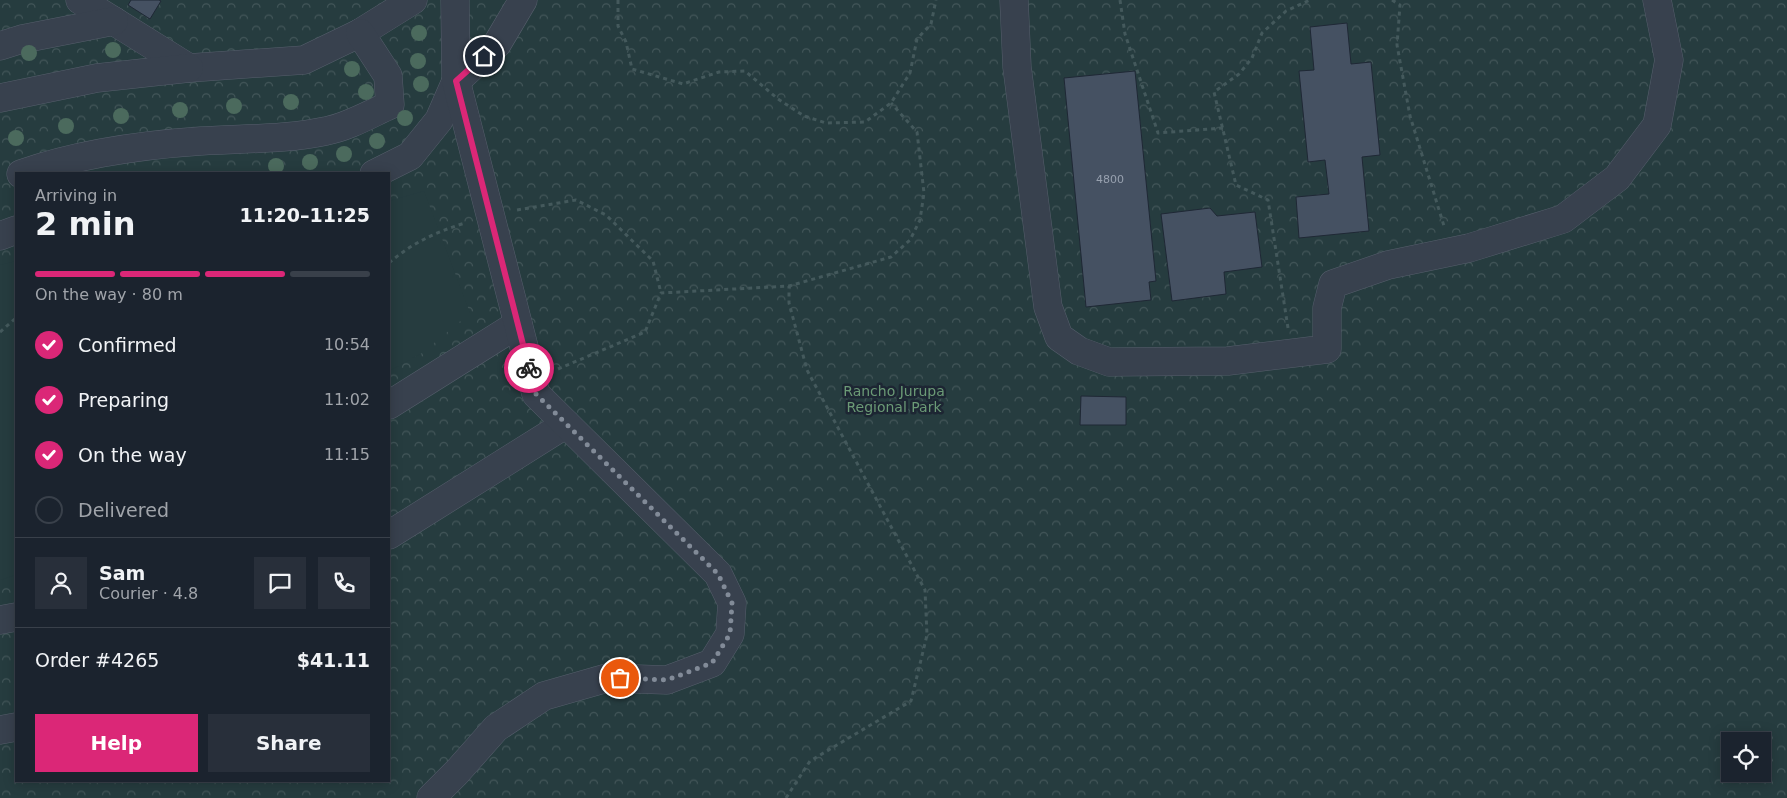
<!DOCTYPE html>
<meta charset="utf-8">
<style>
:root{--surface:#1b232e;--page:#282f3a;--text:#f1f3f6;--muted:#a0a4aa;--line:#39404a;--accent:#db2777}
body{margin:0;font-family:"DejaVu Sans",sans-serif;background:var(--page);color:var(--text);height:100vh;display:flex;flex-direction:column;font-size:19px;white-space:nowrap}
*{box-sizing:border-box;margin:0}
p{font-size:16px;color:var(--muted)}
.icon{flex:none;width:28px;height:28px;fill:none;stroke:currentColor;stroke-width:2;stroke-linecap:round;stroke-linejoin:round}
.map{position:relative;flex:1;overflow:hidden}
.drawer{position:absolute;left:15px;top:172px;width:375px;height:610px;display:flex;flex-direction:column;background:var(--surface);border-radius:0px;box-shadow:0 2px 12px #0003,0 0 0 1px var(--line)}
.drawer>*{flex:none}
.fabs{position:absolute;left:1721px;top:732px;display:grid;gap:10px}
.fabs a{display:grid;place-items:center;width:50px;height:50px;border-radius:0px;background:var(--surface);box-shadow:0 2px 12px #0003,0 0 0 1px var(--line);font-size:25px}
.pin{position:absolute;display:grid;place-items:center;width:42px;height:42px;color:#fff;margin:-21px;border:2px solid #fff;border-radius:50%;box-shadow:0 1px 5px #0007}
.courier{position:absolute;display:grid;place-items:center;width:50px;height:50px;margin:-25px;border:4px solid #db2777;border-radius:50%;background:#fff;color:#222;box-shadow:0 1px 6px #0007}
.overview em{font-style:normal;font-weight:600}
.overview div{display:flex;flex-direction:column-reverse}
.overview{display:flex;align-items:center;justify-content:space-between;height:85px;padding:0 20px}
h1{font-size:32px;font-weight:600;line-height:38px}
.bar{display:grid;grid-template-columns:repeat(4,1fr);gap:8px 5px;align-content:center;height:60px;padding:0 20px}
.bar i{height:6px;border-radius:4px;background:var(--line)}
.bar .active{background:var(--accent)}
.bar p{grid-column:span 4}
.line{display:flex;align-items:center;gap:12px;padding:0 20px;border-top:1px solid var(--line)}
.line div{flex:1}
.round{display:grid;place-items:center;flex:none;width:52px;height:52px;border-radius:0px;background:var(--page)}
ol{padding:0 20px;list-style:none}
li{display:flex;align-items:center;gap:15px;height:55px}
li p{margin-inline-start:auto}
li .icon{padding:5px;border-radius:50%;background:var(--accent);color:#fff;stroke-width:4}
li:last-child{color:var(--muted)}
li i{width:28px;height:28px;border:2px solid var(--line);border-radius:50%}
.cta{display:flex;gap:10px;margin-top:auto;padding:10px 20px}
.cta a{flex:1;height:58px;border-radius:0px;background:var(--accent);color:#fff;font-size:20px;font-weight:600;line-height:58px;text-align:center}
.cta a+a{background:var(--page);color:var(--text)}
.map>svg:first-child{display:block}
</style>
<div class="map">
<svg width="1787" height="798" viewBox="0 0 1787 798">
<defs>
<pattern id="forest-crowns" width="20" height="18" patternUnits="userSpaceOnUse" patternTransform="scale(1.25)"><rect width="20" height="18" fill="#263c3f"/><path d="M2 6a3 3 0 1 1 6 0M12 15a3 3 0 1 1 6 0" fill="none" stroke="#435659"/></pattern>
</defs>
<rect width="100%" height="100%" fill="#242f3e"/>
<path fill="url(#forest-crowns)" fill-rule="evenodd" d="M0,0H1787V798H0ZM16,174H389V781H16ZM1730,741H1762V774H1730Z"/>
<g fill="#263c3f">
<polygon points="424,191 470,313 422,353 389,371 389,201"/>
<polygon points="16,261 16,575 0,580 0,265"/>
</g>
<g fill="#455162" stroke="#1f2835">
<polygon points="131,0 159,0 161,1 150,19 128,5"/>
<polygon points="1347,23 1351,64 1371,62 1380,155 1362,157 1369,231 1299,238 1296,197 1329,194 1325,160 1308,162 1299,71 1314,70 1310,27"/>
<polygon points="1135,71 1156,281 1149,282 1151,300 1086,307 1064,78"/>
<polygon points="1210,208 1217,216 1255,212 1262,267 1224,272 1226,294 1172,301 1161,214"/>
<polygon points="1081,396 1126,397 1126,425 1080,425"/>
</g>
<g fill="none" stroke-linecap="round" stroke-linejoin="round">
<defs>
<g id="minor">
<polyline points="80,0 189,68 304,60 360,33 413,0"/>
<polyline points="1014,0 1017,67 1048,307 1059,337 1079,351 1109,362 1228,361 1327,349 1327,308 1333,284 1388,265 1469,248 1563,219 1617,178 1657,125 1669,60 1657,0"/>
<polyline points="0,46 22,39 114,21"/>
<polyline points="0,98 97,78 189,68"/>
<path d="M21,174C77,154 141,145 201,141C243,138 284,140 326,131C348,127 370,114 390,105L388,76L360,33"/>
<polyline points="374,174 410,156 439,120 456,81 497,44 523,0"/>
<polyline points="0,236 16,230"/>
<polyline points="389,405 518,324"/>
<polyline points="389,535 566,424"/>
<polyline points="0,620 16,617"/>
<polyline points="0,730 16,727"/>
<polyline points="431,798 457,772 496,728 544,696 607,678 667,680 712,663 730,634 732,603 718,574 536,394 456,81 455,0"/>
</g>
</defs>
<use href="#minor" stroke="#565f6c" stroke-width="29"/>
<g stroke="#44595c" stroke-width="3" stroke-dasharray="4 4" stroke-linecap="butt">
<polyline points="618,0 618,26 626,42 632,69 683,84 719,72 745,71 778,99 804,116 826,123 865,122 891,103 910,73 917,39 931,24 936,0"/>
<polyline points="1120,0 1125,34 1158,133 1223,128"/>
<polyline points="1392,0 1400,5 1397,45 1410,116 1444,226"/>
<polyline points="517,210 576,200 606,215 653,261 661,293"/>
<path d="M389,263C412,243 436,232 465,223"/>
<polyline points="1288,328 1268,200 1236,185 1214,92 1239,74 1252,58 1262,33 1286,11 1310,0"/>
<polyline points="0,332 16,318"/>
<polyline points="558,369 645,332 661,293 789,286 891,257 910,240 920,220 924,193 917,132 891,103"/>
<polyline points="786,798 810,761 911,701 927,635 925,590 807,370 789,303 789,286"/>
</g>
<use href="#minor" stroke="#38414e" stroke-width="28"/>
</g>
<g fill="#4b6a5d">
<circle cx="419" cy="33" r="8"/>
<circle cx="113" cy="50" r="8"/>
<circle cx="29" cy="53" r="8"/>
<circle cx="418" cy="61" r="8"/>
<circle cx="352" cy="69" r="8"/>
<circle cx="421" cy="84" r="8"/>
<circle cx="366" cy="92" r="8"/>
<circle cx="291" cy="102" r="8"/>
<circle cx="234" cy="106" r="8"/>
<circle cx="180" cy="110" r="8"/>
<circle cx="121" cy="116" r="8"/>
<circle cx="405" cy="118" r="8"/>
<circle cx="66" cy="126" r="8"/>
<circle cx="16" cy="138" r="8"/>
<circle cx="377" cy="141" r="8"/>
<circle cx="344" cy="154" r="8"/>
<circle cx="310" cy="162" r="8"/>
<circle cx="276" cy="166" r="8"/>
</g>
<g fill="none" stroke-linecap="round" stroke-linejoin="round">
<polyline stroke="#828b98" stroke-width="5" stroke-dasharray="0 9" points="529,368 536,394 718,574 732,603 730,634 712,663 667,680 620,678"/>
<polyline stroke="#db2777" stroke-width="6" points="484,56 456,81 529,368"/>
</g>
<g text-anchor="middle" stroke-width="5" stroke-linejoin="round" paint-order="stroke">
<g font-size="11" fill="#98a1af">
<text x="1110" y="183">4800</text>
</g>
<g font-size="14" fill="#6b9a76" stroke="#1d2633">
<text x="894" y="396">Rancho Jurupa<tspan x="894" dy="16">Regional Park</tspan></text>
</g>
</g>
</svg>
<div class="fabs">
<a><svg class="icon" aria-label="locate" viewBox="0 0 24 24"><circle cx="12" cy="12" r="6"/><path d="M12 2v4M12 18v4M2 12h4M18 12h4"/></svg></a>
</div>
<div class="pin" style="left:620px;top:678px;background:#ea580c"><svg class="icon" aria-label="bag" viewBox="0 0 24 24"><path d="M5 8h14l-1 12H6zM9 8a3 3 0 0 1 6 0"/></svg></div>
<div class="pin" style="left:484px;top:56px;background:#1f2937"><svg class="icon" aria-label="home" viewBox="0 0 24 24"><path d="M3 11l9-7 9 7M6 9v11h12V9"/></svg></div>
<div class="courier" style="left:529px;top:368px"><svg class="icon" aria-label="bike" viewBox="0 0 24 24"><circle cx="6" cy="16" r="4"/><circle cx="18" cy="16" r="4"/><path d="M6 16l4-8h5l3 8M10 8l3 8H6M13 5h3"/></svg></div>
<section class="drawer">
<div class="overview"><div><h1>2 min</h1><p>Arriving in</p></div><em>11:20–11:25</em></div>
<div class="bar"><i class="active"></i><i class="active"></i><i class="active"></i><i></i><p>On the way · 80 m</p></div>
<ol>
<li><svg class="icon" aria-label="check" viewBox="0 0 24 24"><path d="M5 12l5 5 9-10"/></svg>Confirmed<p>10:54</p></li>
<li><svg class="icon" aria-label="check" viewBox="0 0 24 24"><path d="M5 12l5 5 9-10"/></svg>Preparing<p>11:02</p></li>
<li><svg class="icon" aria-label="check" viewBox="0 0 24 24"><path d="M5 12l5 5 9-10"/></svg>On the way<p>11:15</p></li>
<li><i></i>Delivered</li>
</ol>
<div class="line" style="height:90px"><a class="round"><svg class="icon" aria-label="person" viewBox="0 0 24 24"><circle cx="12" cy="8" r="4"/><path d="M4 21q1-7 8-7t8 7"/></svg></a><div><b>Sam</b><p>Courier · 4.8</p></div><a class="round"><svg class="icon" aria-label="chat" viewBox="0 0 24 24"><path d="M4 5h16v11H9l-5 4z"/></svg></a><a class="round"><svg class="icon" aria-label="phone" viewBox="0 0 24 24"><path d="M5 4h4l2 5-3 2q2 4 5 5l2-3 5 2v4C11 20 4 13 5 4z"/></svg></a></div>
<div class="line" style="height:65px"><div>Order #4265</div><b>$41.11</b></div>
<div class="cta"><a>Help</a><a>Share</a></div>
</section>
</div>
